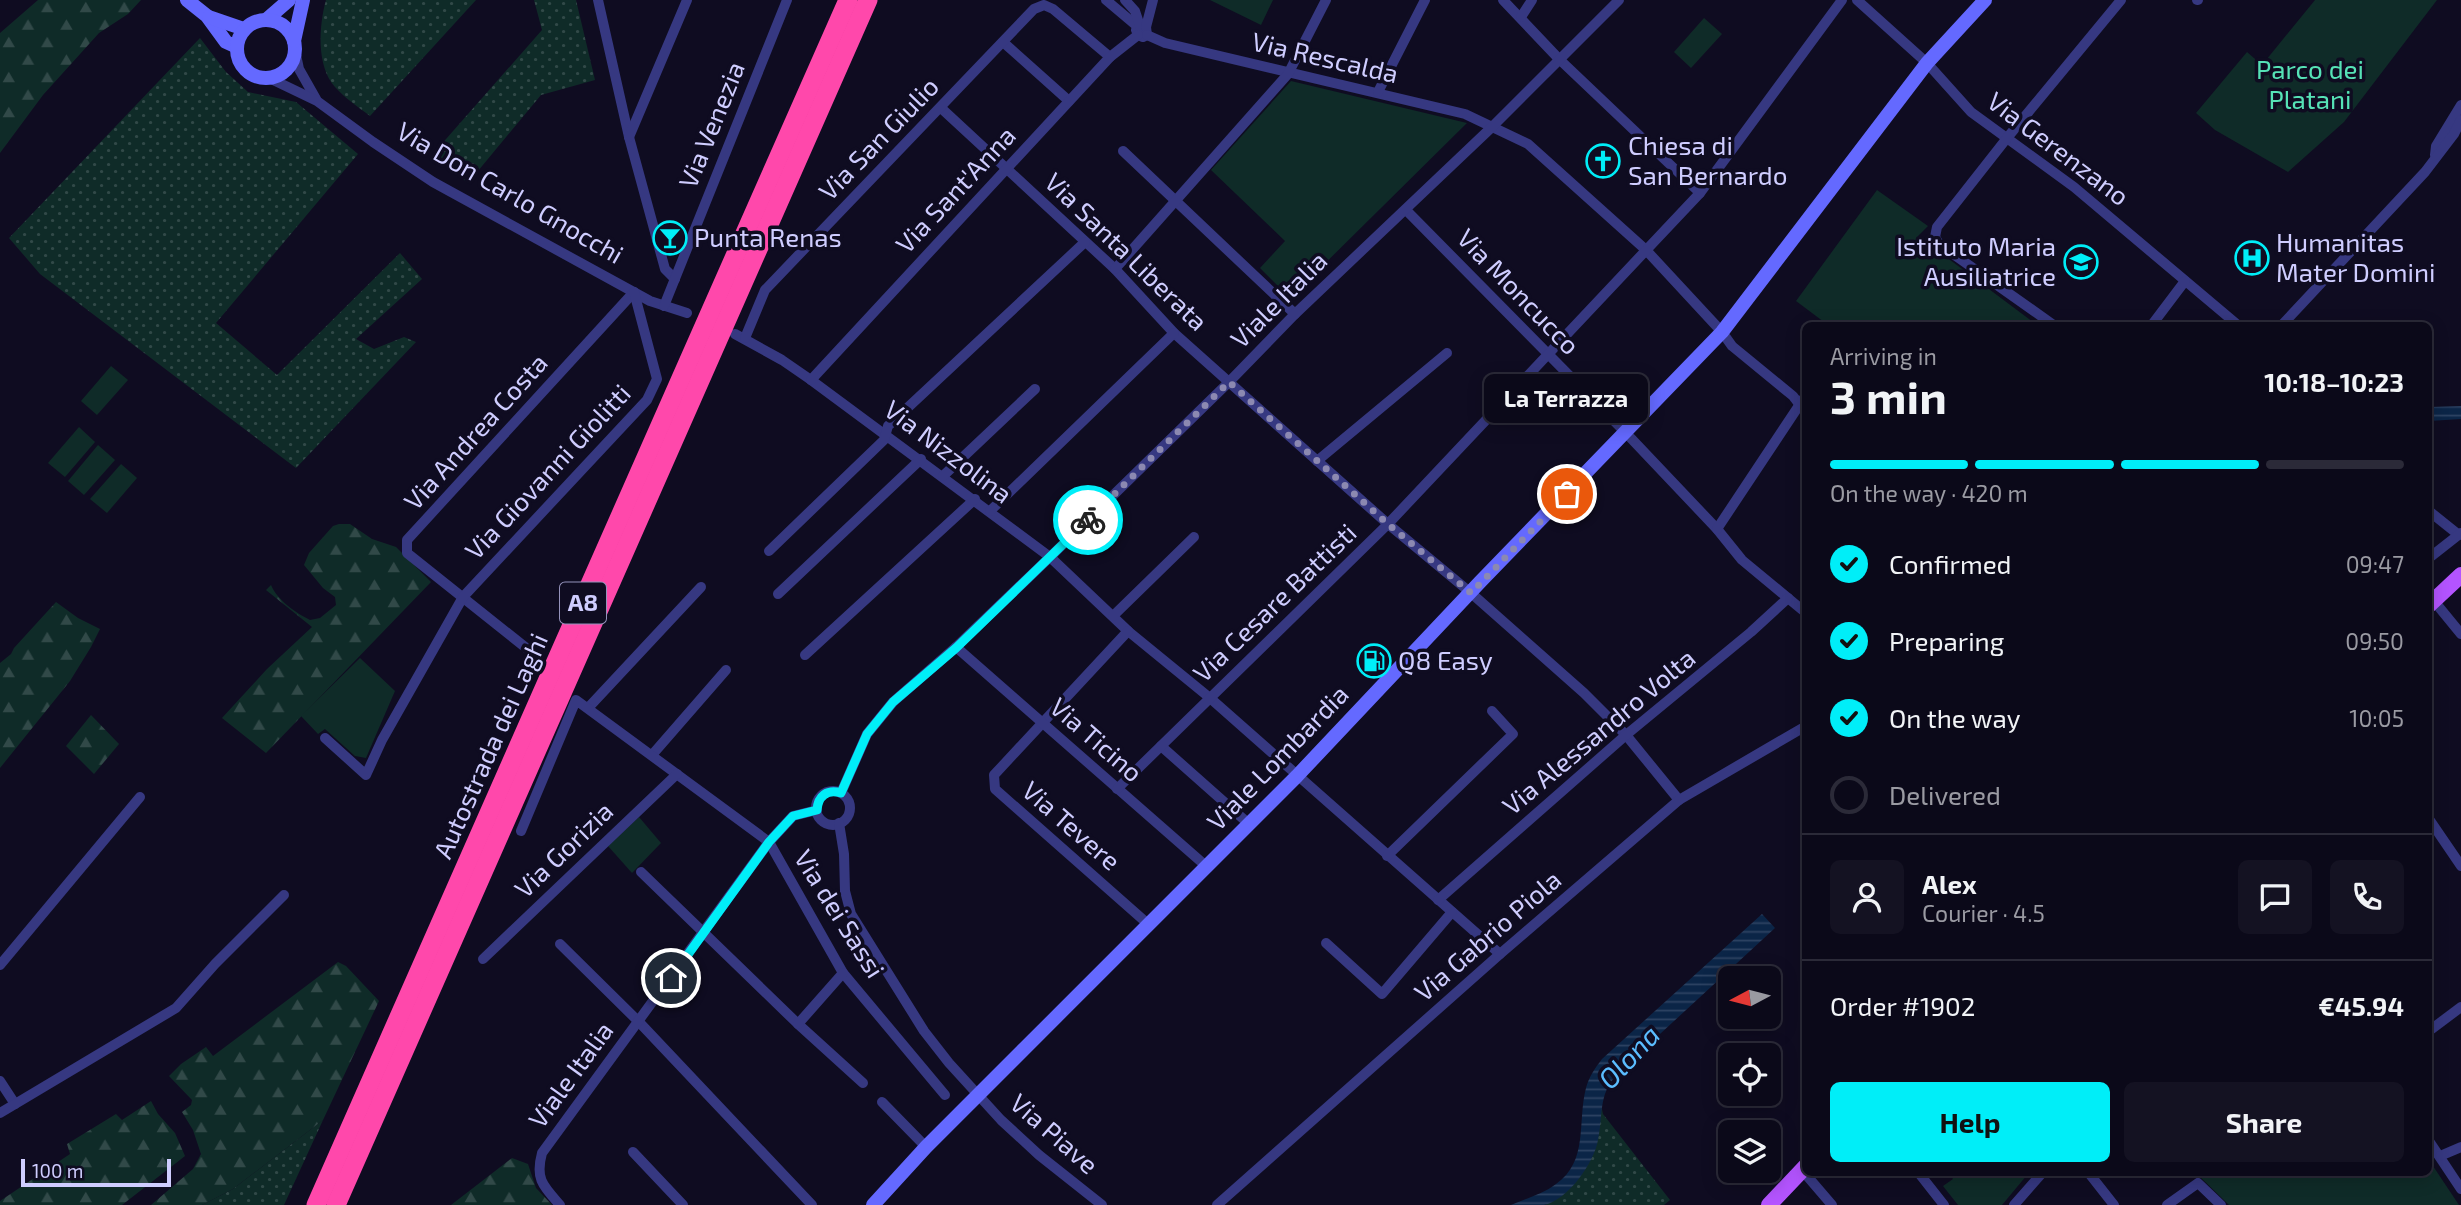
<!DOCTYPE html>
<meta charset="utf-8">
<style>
:root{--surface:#0b0919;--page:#141222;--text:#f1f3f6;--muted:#9a9aa2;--line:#2b2a38;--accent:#00eef8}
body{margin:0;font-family:"Exo 2",sans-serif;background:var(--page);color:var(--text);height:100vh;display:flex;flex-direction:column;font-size:26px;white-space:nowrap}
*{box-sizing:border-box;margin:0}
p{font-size:23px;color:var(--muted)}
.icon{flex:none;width:38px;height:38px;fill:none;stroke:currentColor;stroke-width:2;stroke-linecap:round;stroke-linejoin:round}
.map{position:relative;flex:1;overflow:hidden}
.details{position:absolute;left:1802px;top:322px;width:630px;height:854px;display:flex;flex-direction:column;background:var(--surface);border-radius:10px;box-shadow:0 4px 18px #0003,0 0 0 2px var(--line)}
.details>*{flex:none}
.needle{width:46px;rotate:263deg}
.controls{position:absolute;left:1718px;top:966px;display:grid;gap:14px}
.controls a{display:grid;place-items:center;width:63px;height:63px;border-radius:10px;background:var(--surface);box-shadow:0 4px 18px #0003,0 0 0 2px var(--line);font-size:35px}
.scale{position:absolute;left:21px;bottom:18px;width:150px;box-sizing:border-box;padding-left:7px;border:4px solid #cfcdff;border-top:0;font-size:19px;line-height:24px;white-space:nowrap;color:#cfcdff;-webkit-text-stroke:5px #0f0c21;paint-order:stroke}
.pin{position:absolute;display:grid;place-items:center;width:60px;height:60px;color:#fff;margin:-30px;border:4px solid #fff;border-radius:50%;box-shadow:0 2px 7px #0007}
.courier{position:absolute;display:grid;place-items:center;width:70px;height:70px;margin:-35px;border:5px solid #00eef8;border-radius:50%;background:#fff;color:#222;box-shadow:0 2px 9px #0007}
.bubble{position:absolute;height:49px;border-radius:10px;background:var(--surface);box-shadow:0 4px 18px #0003,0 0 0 2px var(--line);font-size:23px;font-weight:700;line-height:49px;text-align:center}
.summary em{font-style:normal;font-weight:700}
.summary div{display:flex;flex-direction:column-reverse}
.summary{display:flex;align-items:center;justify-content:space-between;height:119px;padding:0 28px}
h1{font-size:46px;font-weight:700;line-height:52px}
.bar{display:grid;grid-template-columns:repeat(4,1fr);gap:10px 7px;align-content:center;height:84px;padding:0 28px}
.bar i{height:9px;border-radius:5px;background:var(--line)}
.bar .active{background:var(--accent)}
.bar p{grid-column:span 4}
.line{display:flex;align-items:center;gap:18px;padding:0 28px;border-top:2px solid var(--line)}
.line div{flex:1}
.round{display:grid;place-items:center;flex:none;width:74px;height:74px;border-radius:10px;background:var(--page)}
ol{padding:0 28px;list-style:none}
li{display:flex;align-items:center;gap:21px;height:77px}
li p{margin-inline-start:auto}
li .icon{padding:7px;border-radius:50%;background:var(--accent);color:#111;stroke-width:4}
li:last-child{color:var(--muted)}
li i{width:38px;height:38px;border:4px solid var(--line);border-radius:50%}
.action{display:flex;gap:14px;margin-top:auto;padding:14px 28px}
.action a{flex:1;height:80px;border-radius:10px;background:var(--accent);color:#111;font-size:28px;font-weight:700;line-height:80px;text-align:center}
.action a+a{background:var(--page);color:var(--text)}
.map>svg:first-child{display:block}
</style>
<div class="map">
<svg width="2461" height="1205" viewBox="0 0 2461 1205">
<defs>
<pattern id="grass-dots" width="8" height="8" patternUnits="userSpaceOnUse" patternTransform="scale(1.75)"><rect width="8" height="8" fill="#0f2b28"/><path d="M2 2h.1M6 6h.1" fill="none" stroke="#314948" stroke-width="1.8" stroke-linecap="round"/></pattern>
<pattern id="forest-firs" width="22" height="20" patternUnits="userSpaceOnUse" patternTransform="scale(1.75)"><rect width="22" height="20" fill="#0f2b28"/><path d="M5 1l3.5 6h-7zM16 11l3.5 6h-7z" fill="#314948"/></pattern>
<pattern id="water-rules" width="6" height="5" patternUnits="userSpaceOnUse" patternTransform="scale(1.75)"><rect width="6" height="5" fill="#0b2547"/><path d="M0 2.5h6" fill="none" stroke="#2e4363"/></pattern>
</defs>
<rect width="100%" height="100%" fill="#0f0c21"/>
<g fill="url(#grass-dots)">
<path d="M326,0H476L370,116C358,107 345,98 335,87C316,66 319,25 326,0Z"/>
<polygon points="534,0 576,0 595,80 541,95 468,183 432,155 542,30"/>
<polygon points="200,38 226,72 248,92 296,102 358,154 216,323 277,375 400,253 422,279 356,339 374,349 404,337 416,342 296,468 40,274 9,238"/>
<polygon points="1601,1105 1603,1114 1670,1200 1664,1205 1545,1205 1559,1196 1600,1115"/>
<polygon points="323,1120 284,1205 202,1205 233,1189"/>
</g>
<g fill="url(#forest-firs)">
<polygon points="38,0 141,0 128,14 99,33 43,95 0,153 0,33"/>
<path d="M339,524H350L372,539L396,547L431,582L266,753L222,718L267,669L312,627L266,590L271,585C277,600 296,613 310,620L320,618L336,605L335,597L323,588L304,565L309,553L333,526Z"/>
<polygon points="56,602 78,618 100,629 91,647 70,681 0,768 0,663 11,654 14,648"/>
<polygon points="91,715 119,744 94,774 66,746"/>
<polygon points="338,962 346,966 379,1001 323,1120 233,1189 202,1205 151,1205 193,1169 201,1154 193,1130 182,1112 191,1105 192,1100 169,1076 181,1064 206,1047 213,1056"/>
<polygon points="151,1101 158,1114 175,1133 185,1156 122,1205 0,1205 0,1201 70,1154 67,1144 116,1114 122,1120"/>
<polygon points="512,1158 528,1164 536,1188 552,1205 451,1205"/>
</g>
<g fill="#0f2b28">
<polygon points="1210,0 1273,0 1261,25"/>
<polygon points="2315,0 2437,0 2344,122 2288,172 2215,130 2196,113 2247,52 2262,65"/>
<polygon points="1704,18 1722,34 1691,68 1674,52"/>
<polygon points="1291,81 1467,123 1290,298 1260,268 1285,241 1211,170"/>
<polygon points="1877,190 1928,226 1918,236 2037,325 1828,325 1796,301"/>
<polygon points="111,366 128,380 97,415 81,401"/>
<polygon points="79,427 95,442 65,477 48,463"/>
<polygon points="98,445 115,460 84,495 68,481"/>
<polygon points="121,464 137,478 107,513 90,499"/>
<polygon points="360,658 395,691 366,758 355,756 325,729 318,734 301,716"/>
<polygon points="639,817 661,843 632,873 608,846"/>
<polygon points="2429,1160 2459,1205 2229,1205 2196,1173 2429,1172"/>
<polygon points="1949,1173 2027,1172 2027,1175 2002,1205 1958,1205 1943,1186 1953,1179"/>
</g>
<g fill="url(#water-rules)">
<polygon points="2461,406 2461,419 2429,421 2429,407"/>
<path d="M1762,914L1775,928L1622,1069C1597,1093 1604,1110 1598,1140C1594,1163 1568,1200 1544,1205C1534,1205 1521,1205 1511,1205C1525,1199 1543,1194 1556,1184C1589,1161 1577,1122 1586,1088C1589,1077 1595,1068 1602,1059Z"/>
</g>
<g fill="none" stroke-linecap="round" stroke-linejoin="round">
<g stroke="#363881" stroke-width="10">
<polyline points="598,0 629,137 665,269 675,279"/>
<polyline points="1106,0 1138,27 1146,27 1147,35 1143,37 1138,35 1136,30 1138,27"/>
<polyline points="1125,0 1135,11 1140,26"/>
<polyline points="1503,0 1559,59 1700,193"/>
<polyline points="1857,0 1927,63 1971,112 2074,187 2239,326"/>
<polyline points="2197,0 2198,0"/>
<polyline points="1521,17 1532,0"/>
<polyline points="1146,27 1153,0"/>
<polyline points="1147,35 1165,43 1465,114 1528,144 1646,250 1722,332 1732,346 1793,396 1806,413"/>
<polyline points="1003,42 1069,101"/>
<polyline points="295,50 299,69 316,99"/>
<polyline points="267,77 317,101 373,142 433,182 650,301 687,313"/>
<polyline points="1378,92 1425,0"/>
<polyline points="941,108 1115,269 1174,333 1388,524 1471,593 1584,693 1626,735 1679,800"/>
<polyline points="629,137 687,0"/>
<polyline points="1123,151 1295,314"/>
<polyline points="2435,155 2436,146 2461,105"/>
<polyline points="1406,210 1626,433 1717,529 1742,560 1806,613"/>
<polyline points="1115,269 1288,74 1326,0"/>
<polyline points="664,306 787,0"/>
<polyline points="2055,326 1939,244 1935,237 1937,227 2007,138 2121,0"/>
<polyline points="2151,326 2185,281"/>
<polyline points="2281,326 2425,172 2454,134 2461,120"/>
<polyline points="735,334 782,360 811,380 1050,557 1128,631 1210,698 1500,954"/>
<polyline points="745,338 765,290 1034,9 1044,5 1053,9 1110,57"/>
<polyline points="811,380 1110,57 1138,35"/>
<polyline points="1317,461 1447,353"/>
<polyline points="943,476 1035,389"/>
<polyline points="990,511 1174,333"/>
<polyline points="2429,511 2459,535"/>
<polyline points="1717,529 1806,395"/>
<polyline points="769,551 884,440 888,426 1085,242"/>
<polyline points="2429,558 2461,533"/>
<polyline points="778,594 921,459"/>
<polyline points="2434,601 2461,634"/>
<polyline points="1113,616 1194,537"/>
<polyline points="1128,631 994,775 995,789 1148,924"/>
<polyline points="956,647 1206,866"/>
<polyline points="535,655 407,553 407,540 634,292"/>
<polyline points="805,655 975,499"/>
<polyline points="588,708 701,587"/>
<polyline points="325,738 366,775 382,740 463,597 647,400 657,379 634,292"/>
<polyline points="1161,746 1249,824"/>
<polyline points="652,755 726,670"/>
<polyline points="1117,789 1388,524 1700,193 1842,0"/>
<circle cx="833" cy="808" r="17"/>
<polyline points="841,793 867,734 893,702 956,647 1050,557 1229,382 1295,314 1493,126 1619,0"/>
<polyline points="2429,819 2461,866"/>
<polyline points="839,823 844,854 845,891 851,914 924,1031 949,1063 1001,1120 1039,1155 1102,1205"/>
<polyline points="521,831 576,700 769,842 843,973 945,1095"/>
<polyline points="1387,856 1513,734 1492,711"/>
<polyline points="641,872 798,1024 863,1083"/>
<polyline points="1438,900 1626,735 1751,632 1788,598"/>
<polyline points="1326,943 1382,994 1452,912"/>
<polyline points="560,944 639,1022 812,1205"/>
<polyline points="483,959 677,774"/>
<polyline points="0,965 140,797"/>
<polyline points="798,1024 843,973"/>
<polyline points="2429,1031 2461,1007"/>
<polyline points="0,1081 15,1104"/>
<polyline points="882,1102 926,1147"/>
<polyline points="0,1113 176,1008 215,964 284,895"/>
<polyline points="2429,1141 2461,1189"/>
<polyline points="633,1152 683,1205"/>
<polyline points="2440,1156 2461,1147"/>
<polyline points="1802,1170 1832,1205"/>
<polyline points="1918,1172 1944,1205"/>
<polyline points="2088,1172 2114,1205"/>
<path d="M560,1205C543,1186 535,1179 542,1153L769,842L793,816L817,810"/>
<polyline points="1217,1205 1500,954 1679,800 1806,726"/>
<polyline points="2014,1205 2043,1172"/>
<polyline points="2167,1205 2198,1183 2221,1205"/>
</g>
<g stroke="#6469ff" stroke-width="14">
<polyline points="187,0 207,16 226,42 237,47"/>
<polyline points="209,17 244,29"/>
<polyline points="266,20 289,0"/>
<circle cx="266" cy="49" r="29"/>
<polyline points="294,41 303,0"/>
<polyline points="873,1205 926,1147 1297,776 1480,582 1722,332 1927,63 1985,0"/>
</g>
<g stroke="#b454ff" stroke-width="16">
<polyline points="2429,605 2461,575"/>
<polyline points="1769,1205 1806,1166"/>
</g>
<g stroke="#ff48ab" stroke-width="19">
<polyline points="316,1205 848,0"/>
<polyline points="336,1205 868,0"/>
</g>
</g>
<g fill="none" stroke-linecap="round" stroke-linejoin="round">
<polyline stroke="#8c89b1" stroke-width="7" stroke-dasharray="0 12.6" points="1088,520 1229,382 1388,524 1471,593 1567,494"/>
<path stroke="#00eef8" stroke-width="9" d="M671,978L769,842L793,816L817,810C818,796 827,789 841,793L867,734L893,702L956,648L1088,520"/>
</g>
<defs>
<symbol id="church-ring" viewBox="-11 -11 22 22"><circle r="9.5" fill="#0f0c21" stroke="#00eef8" stroke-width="1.5"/><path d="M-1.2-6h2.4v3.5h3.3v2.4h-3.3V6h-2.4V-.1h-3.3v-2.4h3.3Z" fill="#00eef8"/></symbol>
<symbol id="bar-ring" viewBox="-11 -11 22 22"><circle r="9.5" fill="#0f0c21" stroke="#00eef8" stroke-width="1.5"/><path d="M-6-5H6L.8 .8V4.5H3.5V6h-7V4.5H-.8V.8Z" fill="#00eef8"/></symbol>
<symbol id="hospital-ring" viewBox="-11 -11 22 22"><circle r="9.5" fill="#0f0c21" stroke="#00eef8" stroke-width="1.5"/><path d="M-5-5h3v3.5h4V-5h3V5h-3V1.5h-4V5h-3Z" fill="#00eef8"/></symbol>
<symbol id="school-ring" viewBox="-11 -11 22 22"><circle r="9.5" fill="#0f0c21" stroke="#00eef8" stroke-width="1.5"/><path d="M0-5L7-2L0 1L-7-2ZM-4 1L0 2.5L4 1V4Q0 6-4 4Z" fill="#00eef8"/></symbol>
<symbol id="fuel-ring" viewBox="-11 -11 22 22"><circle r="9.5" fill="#0f0c21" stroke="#00eef8" stroke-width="1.5"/><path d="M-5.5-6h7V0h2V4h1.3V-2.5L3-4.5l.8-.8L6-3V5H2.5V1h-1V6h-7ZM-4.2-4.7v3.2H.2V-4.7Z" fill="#00eef8"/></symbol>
</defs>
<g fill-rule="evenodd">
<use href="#church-ring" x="1584" y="142" width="38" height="38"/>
<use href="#bar-ring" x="651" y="219" width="38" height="38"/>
<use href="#hospital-ring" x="2233" y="239" width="38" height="38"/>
<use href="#school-ring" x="2062" y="243" width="38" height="38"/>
<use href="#fuel-ring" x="1355" y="642" width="38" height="38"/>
</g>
<g text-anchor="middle" stroke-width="7" stroke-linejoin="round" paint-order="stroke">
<rect fill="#0f0c21" stroke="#9593bc" stroke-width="2" x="560" y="582.5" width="46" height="41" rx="5"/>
<g font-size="24" font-weight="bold" fill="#cfcdff">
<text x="583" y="611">A8</text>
</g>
<g font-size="26" fill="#cfcdff" stroke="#0f0c21">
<text transform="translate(1325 58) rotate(13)" y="9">Via Rescalda</text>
<text transform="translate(712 125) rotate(-68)" y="9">Via Venezia</text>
<text transform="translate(879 139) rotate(-46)" y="9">Via San Giulio</text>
<text transform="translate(2058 149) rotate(37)" y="9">Via Gerenzano</text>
<text transform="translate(956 190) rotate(-47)" y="9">Via Sant'Anna</text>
<text transform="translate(510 193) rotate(30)" y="9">Via Don Carlo Gnocchi</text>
<text transform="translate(1126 252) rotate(44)" y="9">Via Santa Liberata</text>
<text transform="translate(1518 292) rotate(46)" y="9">Via Moncucco</text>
<text transform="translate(1279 300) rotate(-45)" y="9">Viale Italia</text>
<text transform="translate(476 432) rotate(-48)" y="9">Via Andrea Costa</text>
<text transform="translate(948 452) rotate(37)" y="9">Via Nizzolina</text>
<text transform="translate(548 472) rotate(-47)" y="9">Via Giovanni Giolitti</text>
<text transform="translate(1275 603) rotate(-44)" y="9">Via Cesare Battisti</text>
<text transform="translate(1599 732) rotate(-40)" y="9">Via Alessandro Volta</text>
<text transform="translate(1096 740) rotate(41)" y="9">Via Ticino</text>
<text transform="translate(491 746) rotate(-66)" y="9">Autostrada dei Laghi</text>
<text transform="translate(1278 758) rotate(-46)" y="9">Viale Lombardia</text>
<text transform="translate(1071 826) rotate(41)" y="9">Via Tevere</text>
<text transform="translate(564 850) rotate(-44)" y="9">Via Gorizia</text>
<text transform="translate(839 914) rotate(58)" y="9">Via dei Sassi</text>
<text transform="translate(1488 936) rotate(-41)" y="9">Via Gabrio Piola</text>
<text transform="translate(571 1075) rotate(-54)" y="9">Viale Italia</text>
<text transform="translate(1054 1134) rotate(41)" y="9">Via Piave</text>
</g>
<g font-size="26" fill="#56e2b6" stroke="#0f0c21">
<text x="2310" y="79">Parco dei<tspan x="2310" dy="30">Platani</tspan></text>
</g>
<g font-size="26" fill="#cfcdff" stroke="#0f0c21" text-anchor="start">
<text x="1628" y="155">Chiesa di<tspan x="1628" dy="30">San Bernardo</tspan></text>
<text x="694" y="247">Punta Renas</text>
<text x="2276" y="252">Humanitas<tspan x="2276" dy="30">Mater Domini</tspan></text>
<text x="2056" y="256" text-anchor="end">Istituto Maria<tspan x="2056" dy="30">Ausiliatrice</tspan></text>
<text x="1398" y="670">Q8 Easy</text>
</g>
<g font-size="28" font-style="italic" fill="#5bbdff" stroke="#0f0c21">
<text transform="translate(1629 1057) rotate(-47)" y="10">Olona</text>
</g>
</g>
</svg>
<div class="controls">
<a><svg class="needle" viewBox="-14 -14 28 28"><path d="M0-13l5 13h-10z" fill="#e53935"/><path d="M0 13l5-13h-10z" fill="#9a9aa2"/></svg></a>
<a><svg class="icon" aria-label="locate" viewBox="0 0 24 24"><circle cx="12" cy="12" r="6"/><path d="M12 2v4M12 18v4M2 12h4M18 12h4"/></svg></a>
<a><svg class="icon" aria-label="layers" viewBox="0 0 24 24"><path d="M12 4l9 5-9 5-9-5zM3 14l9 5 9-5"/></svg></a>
</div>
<div class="scale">100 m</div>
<div class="pin" style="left:1567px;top:494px;background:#ea580c"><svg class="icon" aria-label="bag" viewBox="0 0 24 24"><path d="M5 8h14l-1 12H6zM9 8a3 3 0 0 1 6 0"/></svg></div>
<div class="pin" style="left:671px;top:978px;background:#1f2937"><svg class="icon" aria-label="home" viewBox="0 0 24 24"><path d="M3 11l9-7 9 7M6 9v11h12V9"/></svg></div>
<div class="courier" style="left:1088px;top:520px"><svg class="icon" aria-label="bike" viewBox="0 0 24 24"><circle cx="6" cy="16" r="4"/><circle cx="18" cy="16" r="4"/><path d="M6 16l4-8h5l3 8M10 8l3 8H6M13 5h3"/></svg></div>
<div class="bubble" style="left:1484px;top:374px;width:164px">La Terrazza</div>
<section class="details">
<div class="summary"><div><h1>3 min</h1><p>Arriving in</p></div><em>10:18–10:23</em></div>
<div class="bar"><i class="active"></i><i class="active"></i><i class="active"></i><i></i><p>On the way · 420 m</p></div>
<ol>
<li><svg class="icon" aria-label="check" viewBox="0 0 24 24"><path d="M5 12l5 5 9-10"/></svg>Confirmed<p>09:47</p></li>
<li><svg class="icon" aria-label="check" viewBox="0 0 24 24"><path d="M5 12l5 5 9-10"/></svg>Preparing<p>09:50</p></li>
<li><svg class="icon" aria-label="check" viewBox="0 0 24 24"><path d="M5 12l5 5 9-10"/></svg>On the way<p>10:05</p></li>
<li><i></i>Delivered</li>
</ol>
<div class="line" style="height:126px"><a class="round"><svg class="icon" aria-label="person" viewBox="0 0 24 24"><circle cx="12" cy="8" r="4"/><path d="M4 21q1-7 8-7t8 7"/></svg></a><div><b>Alex</b><p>Courier · 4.5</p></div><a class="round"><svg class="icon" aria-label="chat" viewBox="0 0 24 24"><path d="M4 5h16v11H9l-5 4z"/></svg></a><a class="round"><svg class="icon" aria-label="phone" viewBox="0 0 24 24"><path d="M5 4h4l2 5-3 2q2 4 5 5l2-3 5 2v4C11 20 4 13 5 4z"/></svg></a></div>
<div class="line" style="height:91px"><div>Order #1902</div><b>€45.94</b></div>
<div class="action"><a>Help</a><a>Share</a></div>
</section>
</div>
